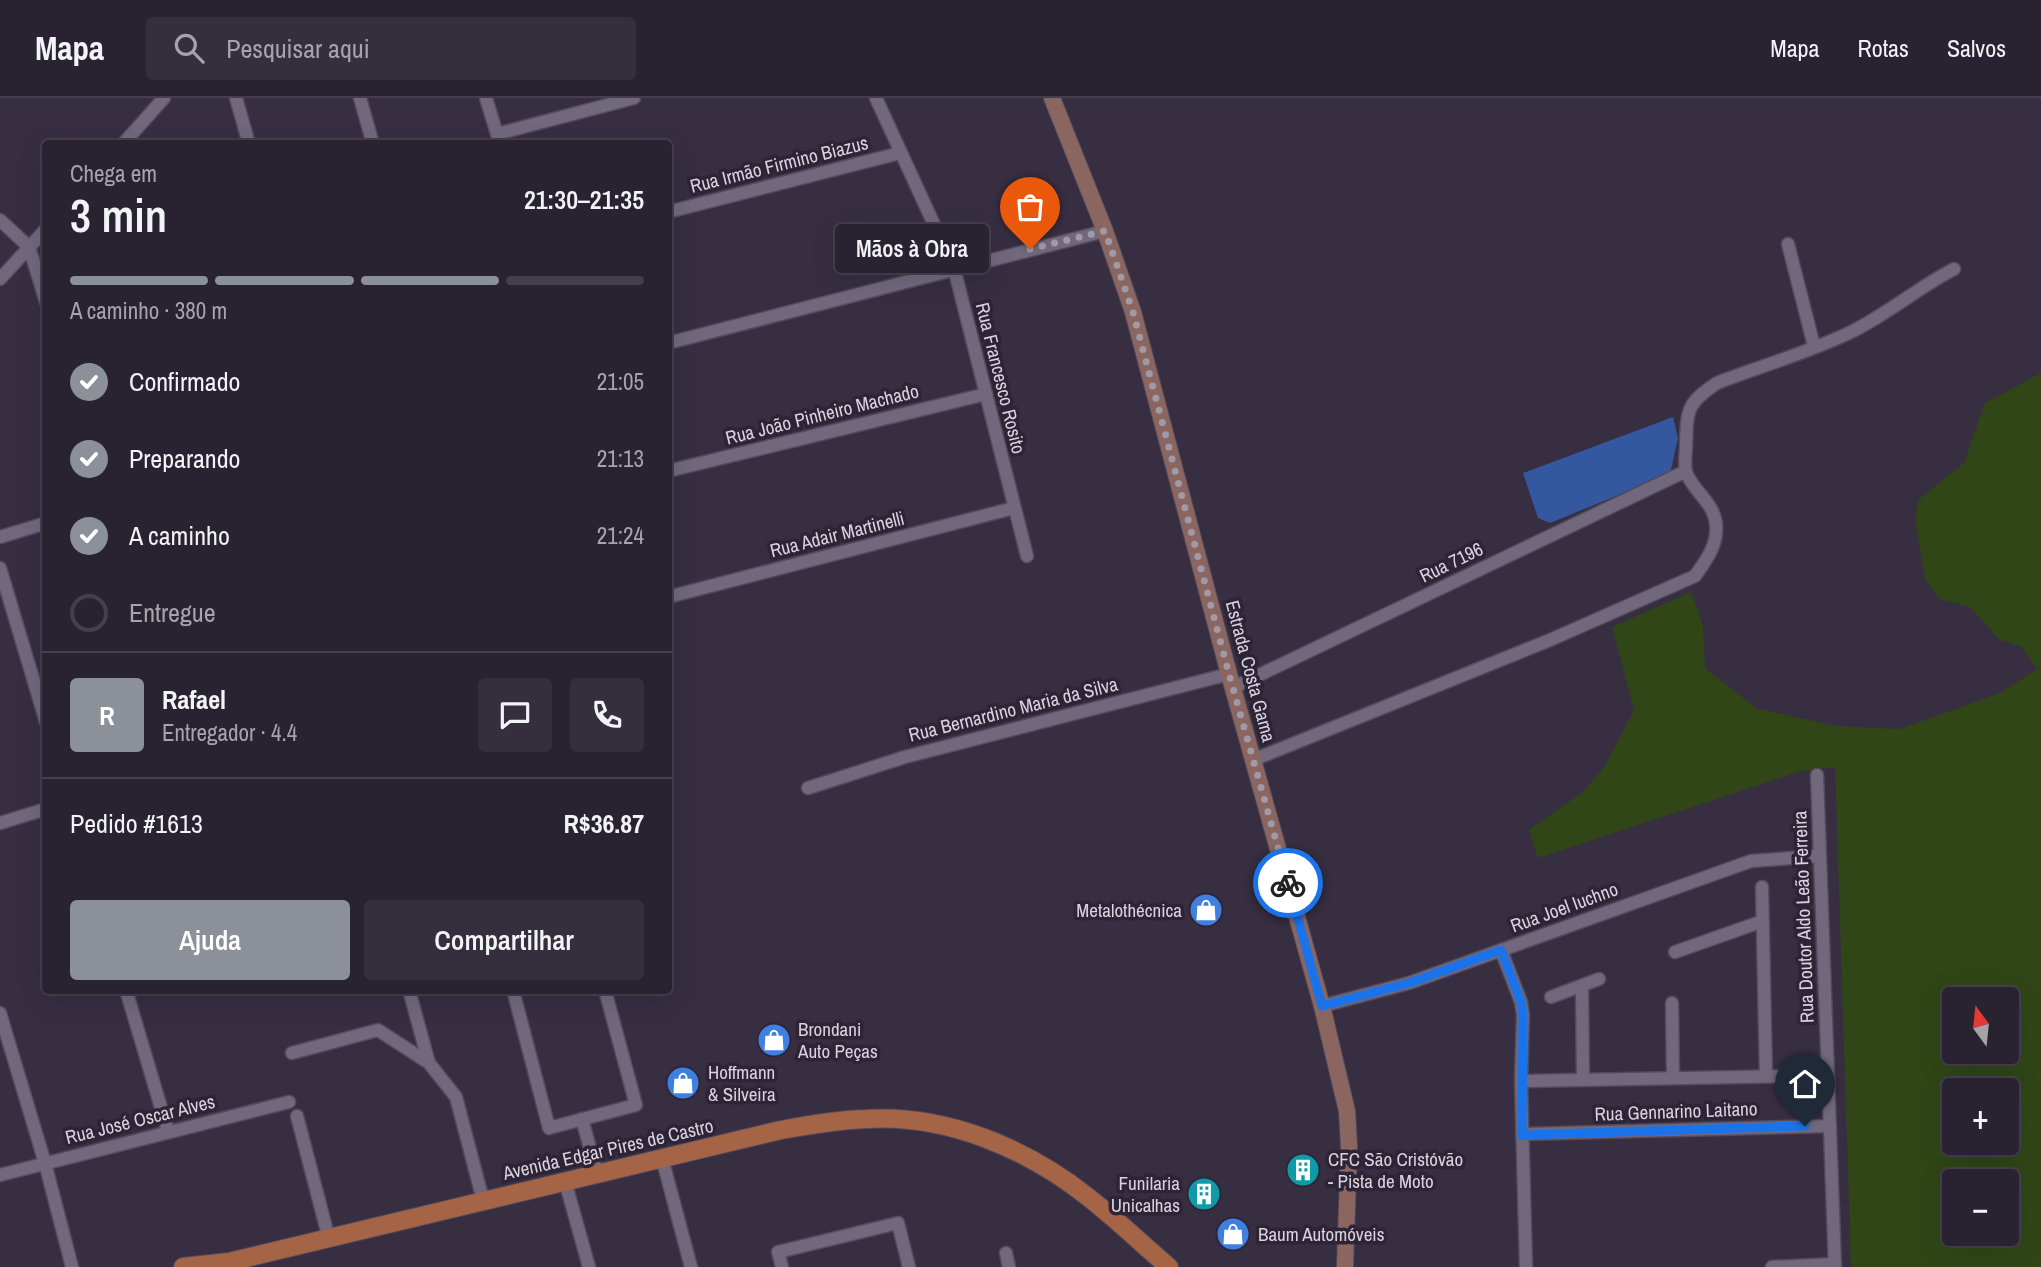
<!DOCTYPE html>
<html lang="pt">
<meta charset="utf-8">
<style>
:root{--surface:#292231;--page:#352f3d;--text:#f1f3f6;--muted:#a5a4ab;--line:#453f4d;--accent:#8c9099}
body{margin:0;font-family:"Archivo Narrow",sans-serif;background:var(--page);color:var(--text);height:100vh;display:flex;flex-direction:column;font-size:26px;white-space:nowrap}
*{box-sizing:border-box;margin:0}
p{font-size:23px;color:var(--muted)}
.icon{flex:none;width:38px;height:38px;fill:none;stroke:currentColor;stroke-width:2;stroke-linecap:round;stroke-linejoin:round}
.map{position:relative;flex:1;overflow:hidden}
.drawer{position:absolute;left:42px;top:42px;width:630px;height:854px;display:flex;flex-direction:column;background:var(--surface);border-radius:7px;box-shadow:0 7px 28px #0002,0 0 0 2px var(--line)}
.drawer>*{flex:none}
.needle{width:46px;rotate:345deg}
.controls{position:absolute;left:1942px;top:889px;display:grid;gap:14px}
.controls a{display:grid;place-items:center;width:77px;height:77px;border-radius:7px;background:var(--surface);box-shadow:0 7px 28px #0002,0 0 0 2px var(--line);font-size:35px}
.pin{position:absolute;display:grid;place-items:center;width:60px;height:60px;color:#fff;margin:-72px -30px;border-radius:50% 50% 50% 0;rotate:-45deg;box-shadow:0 0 7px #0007}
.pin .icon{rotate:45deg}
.courier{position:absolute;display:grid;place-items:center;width:70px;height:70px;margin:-35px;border:5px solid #1a73e8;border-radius:50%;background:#fff;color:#222;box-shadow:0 2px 9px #0007}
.bubble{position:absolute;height:49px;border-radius:7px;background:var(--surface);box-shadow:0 7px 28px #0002,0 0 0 2px var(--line);font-size:23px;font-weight:600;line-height:49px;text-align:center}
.overview em{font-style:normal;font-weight:600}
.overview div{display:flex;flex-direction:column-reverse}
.overview{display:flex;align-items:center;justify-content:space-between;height:119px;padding:0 28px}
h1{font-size:46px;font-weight:600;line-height:52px}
.bar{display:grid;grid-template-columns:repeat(4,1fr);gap:10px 7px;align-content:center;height:84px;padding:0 28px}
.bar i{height:9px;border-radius:5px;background:var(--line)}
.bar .active{background:var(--accent)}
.bar p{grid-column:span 4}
.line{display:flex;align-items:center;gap:18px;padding:0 28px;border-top:2px solid var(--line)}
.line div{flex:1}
.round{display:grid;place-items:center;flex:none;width:74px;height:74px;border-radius:7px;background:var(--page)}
ol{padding:0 28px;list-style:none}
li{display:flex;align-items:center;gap:21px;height:77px}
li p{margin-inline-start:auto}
li .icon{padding:7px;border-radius:50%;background:var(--accent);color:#fff;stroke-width:4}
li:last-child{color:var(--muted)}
li i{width:38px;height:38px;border:4px solid var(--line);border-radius:50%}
.button{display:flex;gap:14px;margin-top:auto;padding:14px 28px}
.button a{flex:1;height:80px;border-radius:7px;background:var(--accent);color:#fff;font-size:28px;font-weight:600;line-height:80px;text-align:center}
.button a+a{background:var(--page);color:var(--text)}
header{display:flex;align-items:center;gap:42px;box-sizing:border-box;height:98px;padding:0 35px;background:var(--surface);border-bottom:2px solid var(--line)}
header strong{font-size:33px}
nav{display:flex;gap:38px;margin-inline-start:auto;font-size:24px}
.search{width:490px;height:63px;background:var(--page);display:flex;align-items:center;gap:18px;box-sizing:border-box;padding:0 24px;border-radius:7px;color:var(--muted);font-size:26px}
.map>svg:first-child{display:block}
</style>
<header>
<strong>Mapa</strong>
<div class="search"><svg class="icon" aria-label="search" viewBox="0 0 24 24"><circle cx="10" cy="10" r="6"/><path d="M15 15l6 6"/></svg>Pesquisar aqui</div>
<nav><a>Mapa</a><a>Rotas</a><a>Salvos</a></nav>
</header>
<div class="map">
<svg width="2041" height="1169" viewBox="0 0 2041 1169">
<rect width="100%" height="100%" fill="#372e41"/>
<path fill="#304617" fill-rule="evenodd" d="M2041,275V1169H1851L1835,669L1798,674L1538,760L1529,732L1584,693L1605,668L1634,612L1612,529L1691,494L1703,528L1705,570L1756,610L1836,628L1900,631L2000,595L2037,571L2022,549L1999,541L1970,509L1940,501L1925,481L1915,422L1918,402L1964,365L1985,305ZM1955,901H2007V954H1955ZM1955,992H2007V1045H1955ZM1955,1083H2007V1136H1955Z"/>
<polygon fill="#34589f" points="1673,319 1678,340 1670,376 1550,425 1538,420 1523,375"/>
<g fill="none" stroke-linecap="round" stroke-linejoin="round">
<defs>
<g id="minor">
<polyline points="236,0 249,46"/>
<polyline points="360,0 373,46"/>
<polyline points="486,0 500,46"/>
<polyline points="876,0 954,170 1027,458"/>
<polyline points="497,36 634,0"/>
<polyline points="123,46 164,0"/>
<polyline points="668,114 900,55"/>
<polyline points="0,122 29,149 46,204"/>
<polyline points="1788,146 1814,248"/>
<polyline points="0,181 46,131"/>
<polyline points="668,245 1105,133"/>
<polyline points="668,373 986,296"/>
<polyline points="0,439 46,425"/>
<polyline points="0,470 46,624"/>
<polyline points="668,499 1014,410"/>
<polyline points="1234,589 1686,373"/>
<path d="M1253,662L1550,542L1695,478C1704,465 1715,451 1716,435C1719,406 1694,396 1686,374C1684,366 1686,354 1686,347C1687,311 1687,305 1717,285C1761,268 1813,253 1853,233C1889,215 1919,189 1954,171"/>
<polyline points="1817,677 1835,1169"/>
<polyline points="808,690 905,659 1229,576"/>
<polyline points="0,725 46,711"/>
<polyline points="1762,789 1766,978"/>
<polyline points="1501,852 1521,904 1523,917 1521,983 1526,1169"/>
<polyline points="1675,854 1763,823"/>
<polyline points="1582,888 1583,982"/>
<polyline points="126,892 168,1033"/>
<polyline points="409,892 429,965"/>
<polyline points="513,892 549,1030 636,1007 605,892"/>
<polyline points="1551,899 1599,881"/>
<polyline points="1672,905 1673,980"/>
<polyline points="1322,908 1409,885 1751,763 1820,758"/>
<polyline points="0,915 45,1065 72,1169"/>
<polyline points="292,955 378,932 429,965 456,999 483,1102"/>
<polyline points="1521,983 1798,978"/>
<polyline points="297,1018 329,1141"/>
<polyline points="582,1021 597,1075"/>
<polyline points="1522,1036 1830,1028"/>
<polyline points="662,1060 691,1169"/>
<polyline points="0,1077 289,1004"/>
<polyline points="565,1083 589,1169"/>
<polyline points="1006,1155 1009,1169"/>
<polyline points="782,1169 778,1154 898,1125 909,1169"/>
<polyline points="1772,1169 1835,1166"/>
</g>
<polyline id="secondary" points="1052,0 1105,133 1133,214 1229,576 1322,908 1347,1013 1349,1048 1345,1169"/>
<path id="primary" d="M183,1169L229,1164L781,1032C809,1027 837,1022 866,1021C946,1016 1026,1050 1088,1099C1116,1121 1142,1146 1169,1169"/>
</defs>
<use href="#minor" stroke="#524b5b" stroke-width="15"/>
<use href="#secondary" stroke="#524b5b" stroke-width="18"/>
<use href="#primary" stroke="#524b5b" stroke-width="20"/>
<use href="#minor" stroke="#71687d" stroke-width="12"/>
<use href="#secondary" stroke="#8b6661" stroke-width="16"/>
<use href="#primary" stroke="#a56445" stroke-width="18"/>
</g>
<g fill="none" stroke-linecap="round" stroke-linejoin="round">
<polyline stroke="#a099a8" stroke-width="7" stroke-dasharray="0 12.6" points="1030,151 1105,133 1133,214 1229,576 1288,785"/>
<polyline stroke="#1a73e8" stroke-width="9" points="1288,785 1322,908 1409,885 1501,852 1521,904 1523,917 1522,1037 1805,1028"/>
</g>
<defs>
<symbol id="shop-disc" viewBox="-11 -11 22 22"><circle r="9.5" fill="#3f7fe0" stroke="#2d2436"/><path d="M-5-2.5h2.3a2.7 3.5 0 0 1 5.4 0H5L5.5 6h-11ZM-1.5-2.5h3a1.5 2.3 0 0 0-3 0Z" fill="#fff"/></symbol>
<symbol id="building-disc" viewBox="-11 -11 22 22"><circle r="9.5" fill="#0f9aa8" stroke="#2d2436"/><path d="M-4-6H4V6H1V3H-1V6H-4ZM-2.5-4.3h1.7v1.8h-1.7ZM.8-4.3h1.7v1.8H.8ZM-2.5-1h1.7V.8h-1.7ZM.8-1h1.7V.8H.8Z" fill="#fff"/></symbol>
</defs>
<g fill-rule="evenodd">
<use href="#shop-disc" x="1187" y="793" width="38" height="38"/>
<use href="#shop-disc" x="755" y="923" width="38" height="38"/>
<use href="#shop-disc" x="664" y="966" width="38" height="38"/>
<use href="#building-disc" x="1284" y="1053" width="38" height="38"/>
<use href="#building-disc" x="1185" y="1077" width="38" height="38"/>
<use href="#shop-disc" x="1214" y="1117" width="38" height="38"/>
</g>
<g text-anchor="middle" stroke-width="7" stroke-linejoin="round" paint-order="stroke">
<g font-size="19" fill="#d9d3df" stroke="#2d2436">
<text transform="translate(779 66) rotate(-14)" y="7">Rua Irmão Firmino Biazus</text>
<text transform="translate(1001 280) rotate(76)" y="7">Rua Francesco Rosito</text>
<text transform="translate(822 316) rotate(-14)" y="7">Rua João Pinheiro Machado</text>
<text transform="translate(837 436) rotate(-14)" y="7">Rua Adair Martinelli</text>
<text transform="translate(1451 464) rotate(-26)" y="7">Rua 7196</text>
<text transform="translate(1251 573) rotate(75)" y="7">Estrada Costa Gama</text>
<text transform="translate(1013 611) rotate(-14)" y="7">Rua Bernardino Maria da Silva</text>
<text transform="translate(1564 809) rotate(-20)" y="7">Rua Joel Iuchno</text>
<text transform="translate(1803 819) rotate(-92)" y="7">Rua Doutor Aldo Leão Ferreira</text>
<text transform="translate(1676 1013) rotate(-2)" y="7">Rua Gennarino Laitano</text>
<text transform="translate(140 1021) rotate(-14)" y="7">Rua José Oscar Alves</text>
<text transform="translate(608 1051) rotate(-13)" y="7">Avenida Edgar Pires de Castro</text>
</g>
<g font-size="19" fill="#d9d3df" stroke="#2d2436" text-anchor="start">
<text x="1182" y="819" text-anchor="end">Metalothécnica</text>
<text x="798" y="938">Brondani<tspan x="798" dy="22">Auto Peças</tspan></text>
<text x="708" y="981">Hoffmann<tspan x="708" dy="22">&amp; Silveira</tspan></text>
<text x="1328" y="1068">CFC São Cristóvão<tspan x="1328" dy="22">- Pista de Moto</tspan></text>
<text x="1180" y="1092" text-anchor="end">Funilaria<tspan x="1180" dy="22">Unicalhas</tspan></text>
<text x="1258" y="1143">Baum Automóveis</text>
</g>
</g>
</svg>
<div class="controls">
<a><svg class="needle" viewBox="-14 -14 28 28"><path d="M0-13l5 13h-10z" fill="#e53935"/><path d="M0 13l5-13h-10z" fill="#a5a4ab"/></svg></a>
<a>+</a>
<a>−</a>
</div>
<div class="pin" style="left:1030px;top:151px;background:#ea580c"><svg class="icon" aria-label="bag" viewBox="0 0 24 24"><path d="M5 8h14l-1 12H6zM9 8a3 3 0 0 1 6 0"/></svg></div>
<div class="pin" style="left:1805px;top:1028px;background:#1f2937"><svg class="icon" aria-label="home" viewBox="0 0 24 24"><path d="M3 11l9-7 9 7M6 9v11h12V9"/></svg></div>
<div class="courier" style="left:1288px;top:785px"><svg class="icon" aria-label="bike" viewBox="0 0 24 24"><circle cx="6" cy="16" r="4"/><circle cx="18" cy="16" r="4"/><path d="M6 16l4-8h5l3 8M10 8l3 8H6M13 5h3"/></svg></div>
<div class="bubble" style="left:835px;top:126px;width:154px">Mãos à Obra</div>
<section class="drawer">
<div class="overview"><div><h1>3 min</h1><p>Chega em</p></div><em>21:30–21:35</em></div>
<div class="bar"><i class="active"></i><i class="active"></i><i class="active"></i><i></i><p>A caminho · 380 m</p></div>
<ol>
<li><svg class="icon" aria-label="check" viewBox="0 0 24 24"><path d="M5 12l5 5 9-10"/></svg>Confirmado<p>21:05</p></li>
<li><svg class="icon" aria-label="check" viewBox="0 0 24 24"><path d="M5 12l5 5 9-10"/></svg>Preparando<p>21:13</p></li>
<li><svg class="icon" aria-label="check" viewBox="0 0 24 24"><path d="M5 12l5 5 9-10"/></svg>A caminho<p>21:24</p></li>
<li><i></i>Entregue</li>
</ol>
<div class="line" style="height:126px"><b class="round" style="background:var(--accent);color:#fff">R</b><div><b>Rafael</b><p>Entregador · 4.4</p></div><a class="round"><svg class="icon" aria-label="chat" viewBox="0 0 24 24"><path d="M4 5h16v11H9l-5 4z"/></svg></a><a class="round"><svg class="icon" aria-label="phone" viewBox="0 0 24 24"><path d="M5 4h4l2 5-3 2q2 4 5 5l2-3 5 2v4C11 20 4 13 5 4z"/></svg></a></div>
<div class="line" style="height:91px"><div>Pedido #1613</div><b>R$36.87</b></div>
<div class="button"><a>Ajuda</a><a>Compartilhar</a></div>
</section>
</div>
